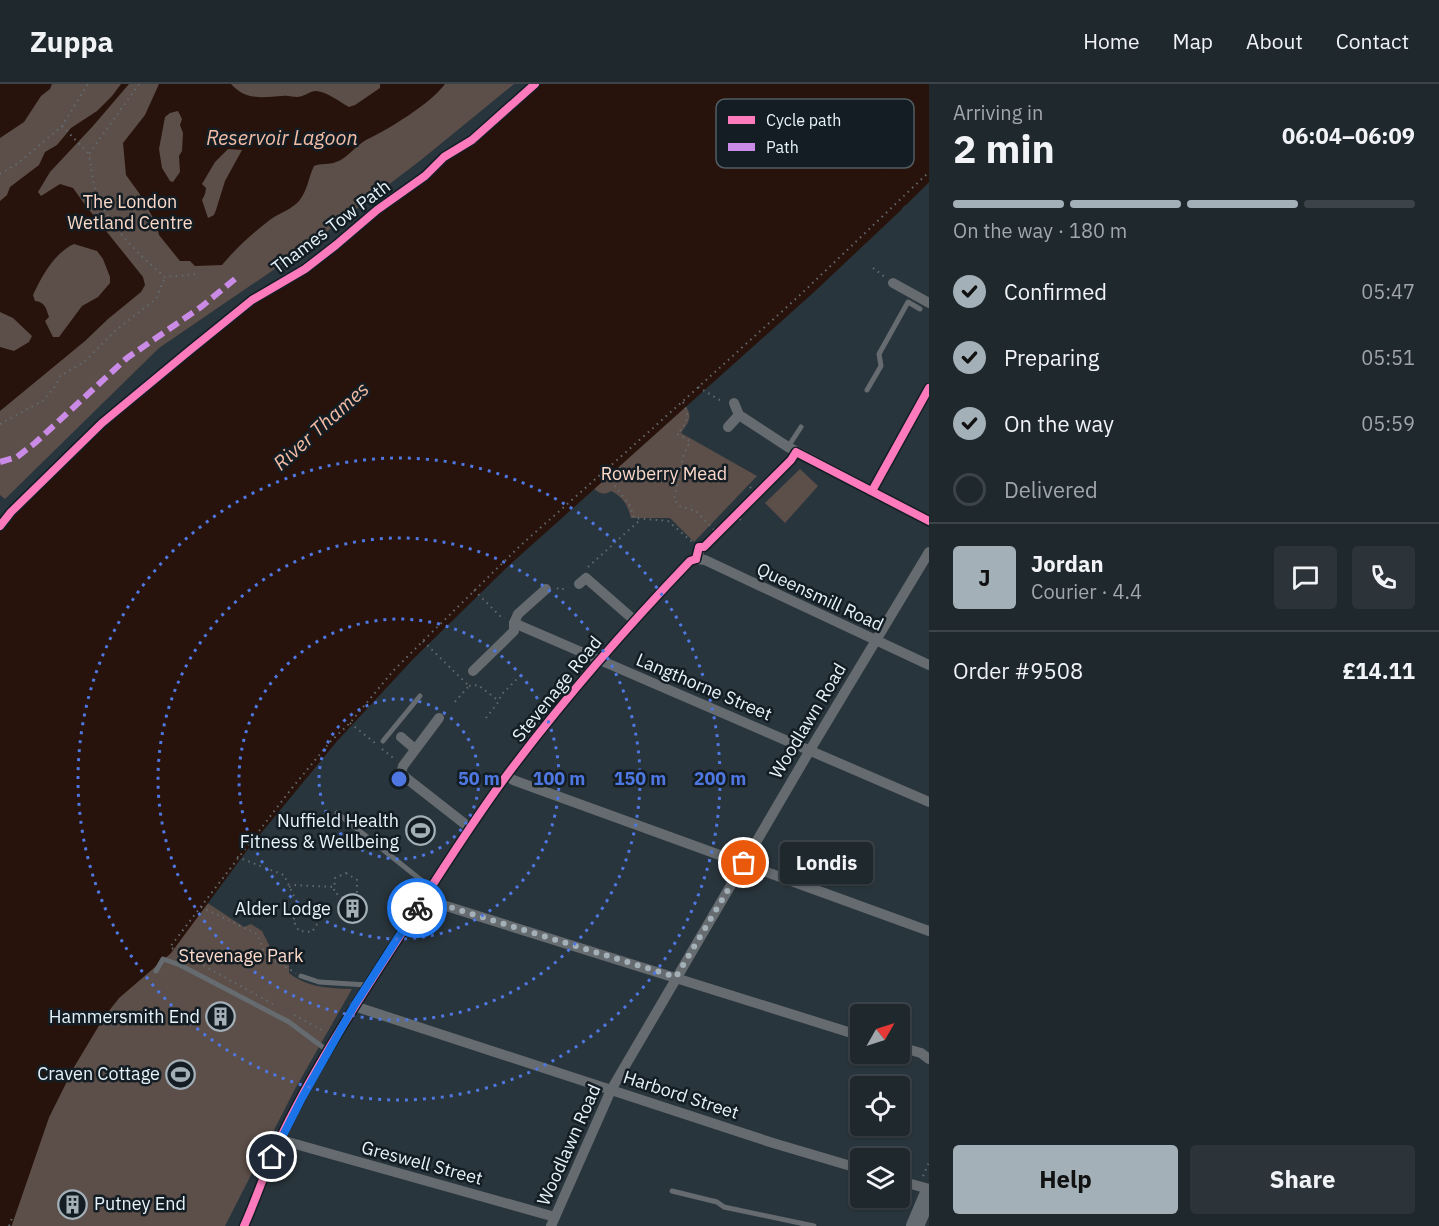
<!DOCTYPE html>
<meta charset="utf-8">
<style>
:root{--surface:#1f282d;--page:#2c3439;--text:#f1f3f6;--muted:#a1a6aa;--line:#3c4449;--accent:#a4b0b8}
body{margin:0;font-family:"IBM Plex Sans",sans-serif;background:var(--page);color:var(--text);height:100vh;display:flex;flex-direction:column;font-size:22px;white-space:nowrap}
*{box-sizing:border-box;margin:0}
p{font-size:20px;color:var(--muted)}
.icon{flex:none;width:33px;height:33px;fill:none;stroke:currentColor;stroke-width:2;stroke-linecap:round;stroke-linejoin:round}
.map{position:relative;flex:1;overflow:hidden}
.sheet{display:flex;flex-direction:column;background:var(--surface);width:510px}
.sheet>*{flex:none}
.needle{width:39px;rotate:51deg}
.fabs{position:absolute;left:850px;top:920px;display:grid;gap:12px}
.fabs a{display:grid;place-items:center;width:60px;height:60px;border-radius:6px;background:var(--surface);box-shadow:0 2px 4px #0004,0 0 0 2px var(--line);font-size:30px}
.pin{position:absolute;display:grid;place-items:center;width:51px;height:51px;color:#fff;margin:-26px;border:3px solid #fff;border-radius:50%;box-shadow:0 2px 6px #0007}
.courier{position:absolute;display:grid;place-items:center;width:60px;height:60px;margin:-30px;border:4px solid #1a73e8;border-radius:50%;background:#fff;color:#222;box-shadow:0 2px 8px #0007}
.bubble{position:absolute;height:42px;border-radius:6px;background:var(--surface);box-shadow:0 2px 4px #0004,0 0 0 2px var(--line);font-size:20px;font-weight:700;line-height:42px;text-align:center}
.overview em{font-style:normal;font-weight:700}
.overview div{display:flex;flex-direction:column-reverse}
.overview{display:flex;align-items:center;justify-content:space-between;height:102px;padding:0 24px}
h1{font-size:39px;font-weight:700;line-height:45px}
.bar{display:grid;grid-template-columns:repeat(4,1fr);gap:9px 6px;align-content:center;height:72px;padding:0 24px}
.bar i{height:8px;border-radius:4px;background:var(--line)}
.bar .current{background:var(--accent)}
.bar p{grid-column:span 4}
.line{display:flex;align-items:center;gap:15px;padding:0 24px;border-top:2px solid var(--line)}
.line div{flex:1}
.round{display:grid;place-items:center;flex:none;width:63px;height:63px;border-radius:6px;background:var(--page)}
ol{padding:0 24px;list-style:none}
li{display:flex;align-items:center;gap:18px;height:66px}
li p{margin-inline-start:auto}
li .icon{padding:6px;border-radius:50%;background:var(--accent);color:#111;stroke-width:4}
li:last-child{color:var(--muted)}
li i{width:33px;height:33px;border:3px solid var(--line);border-radius:50%}
.primary-button{display:flex;gap:12px;margin-top:auto;padding:12px 24px}
.primary-button a{flex:1;height:69px;border-radius:6px;background:var(--accent);color:#111;font-size:24px;font-weight:700;line-height:69px;text-align:center}
.primary-button a+a{background:var(--page);color:var(--text)}
header{display:flex;align-items:center;gap:36px;box-sizing:border-box;height:84px;padding:0 30px;background:var(--surface);border-bottom:2px solid var(--line)}
header strong{font-size:28px}
nav{display:flex;gap:33px;margin-inline-start:auto;font-size:21px}
main{display:flex;flex:1;min-height:0}
.map>svg:first-child{display:block}
</style>
<header>
<strong>Zuppa</strong>
<nav><a>Home</a><a>Map</a><a>About</a><a>Contact</a></nav>
</header>
<main>
<div class="map">
<svg width="929" height="1142" viewBox="0 0 929 1142">
<rect width="100%" height="100%" fill="#29353c"/>
<g fill="#5c4e48">
<polygon points="0,0 514,0 421,76 304,165 159,264 5,415 0,411"/>
<path d="M680,315C693,330 692,334 681,349L757,392L694,458L670,434H631C628,421 623,413 611,407C603,412 599,409 592,403L597,399L591,394Z"/>
<polygon points="800,385 818,402 785,439 765,419"/>
<path d="M200,814L244,843L251,840L262,847L274,871L280,877L289,876V889C309,904 328,904 352,905L295,1005L225,1142H1L40,1029L52,1003L80,951L112,907L163,863Z"/>
</g>
<g fill="#27130b" fill-rule="evenodd">
<polygon points="0,0 52,0 50,5 41,12 24,38 0,54 0,58"/>
<path d="M121,0H129L93,42L50,88L38,108L41,112L60,100L73,104L86,122L143,193L145,201L141,208L108,235L85,257L0,327V263L14,267L29,258L32,252L13,234L0,228V117L7,111L10,103L39,81L45,68L57,61L71,44L97,27L112,12ZM74,160L97,167L103,175L110,193V199L98,213L82,222L59,253H53L45,237L49,233C46,224 45,218 35,217L33,211C42,192 54,169 74,160Z"/>
<path d="M159,0H231C246,17 263,13 283,12C288,11 292,13 297,13C303,13 309,8 315,7C326,7 340,18 349,23L355,21L380,4V0H445C430,20 389,45 366,56C355,62 348,74 336,78C329,81 321,79 314,82C308,94 308,106 299,117C292,125 280,129 271,135C254,148 236,164 222,181L195,182L190,177H180L159,151L156,139L139,109L126,91L123,59L145,31ZM178,27L182,35L180,41L183,49L182,67L179,72L180,88L173,98L170,97L162,84L159,65L165,33L170,29ZM228,65L242,66L225,97L216,126L214,131L208,134L202,116L205,110L206,104L202,100L215,78Z"/>
<path d="M547,0H929V84L900,113L808,200L499,477L407,567L330,650L240,759L163,863L112,907L96,927L80,951L52,1003L30,1055L23,1080L0,1142V461C64,378 147,307 232,245C271,217 314,193 352,164C420,113 484,57 547,0Z"/>
</g>
<g fill="none" stroke-linecap="round" stroke-linejoin="round">
<g stroke="#27130b" stroke-width="20">
<polyline points="886,96 900,113 929,84"/>
<path d="M0,461C64,378 147,307 232,245C271,217 314,193 352,164C420,113 484,57 547,0"/>
<polyline points="1,1142 40,1029 66,977 96,927 112,907 163,863 240,759 330,650 407,567 499,477 808,200 894,119"/>
</g>
<g stroke="#636a6f" stroke-width="2" stroke-dasharray="1.5 4.5" stroke-linecap="butt">
<path d="M139,0L89,70C91,82 92,95 96,107C109,143 137,169 165,193L199,190"/>
<polyline points="62,42 89,70"/>
<polyline points="0,90 17,80 62,42 88,0"/>
<polyline points="873,184 886,194"/>
<polyline points="698,303 723,318"/>
<path d="M683,318C690,332 688,338 677,350L690,357L683,373L674,415L679,422L696,427L717,449"/>
<polyline points="0,340 44,316 56,301 60,292 84,278 116,246 156,215 165,193"/>
<polyline points="604,387 630,422 634,434 668,437 697,462"/>
<polyline points="750,403 756,409"/>
<polyline points="735,431 742,437"/>
<polyline points="588,483 640,436"/>
<polyline points="557,504 560,506 568,503"/>
<polyline points="474,506 500,532 505,534"/>
<polyline points="423,557 469,602 453,620"/>
<polyline points="469,602 478,601 499,617"/>
<polyline points="486,634 499,617 501,611 521,591"/>
<polyline points="350,639 375,659"/>
<polyline points="382,665 396,676"/>
<polyline points="237,773 284,791 300,825"/>
<polygon points="346,789 357,796 357,809 345,815 334,808 335,794"/>
<polyline points="289,803 293,801 334,803"/>
<polyline points="201,823 257,850 266,872 296,889"/>
<polygon points="300,825 313,825 319,837 312,848 299,847 293,836"/>
<polyline points="273,920 170,863 292,704 330,658 350,639 393,587 423,557 521,461 652,345 799,212 929,88"/>
<polyline points="294,931 326,948"/>
<polyline points="923,1092 929,1078"/>
<polyline points="9,1142 12,1134"/>
</g>
<g stroke="#656b6f" stroke-width="5">
<polyline points="867,306 881,282 879,270 908,218 920,225"/>
<polyline points="788,363 801,343"/>
<polyline points="699,474 704,463"/>
<polyline points="383,657 420,612"/>
<polyline points="337,729 431,804"/>
<polyline points="156,887 163,875 180,881 289,938 328,967"/>
<polyline points="301,892 319,898 367,901"/>
<polyline points="672,1107 717,1118 724,1123 814,1142"/>
</g>
<g stroke="#656b6f" stroke-width="10">
<polyline points="893,199 929,219"/>
<polyline points="734,319 739,331 788,363 929,437"/>
<polyline points="728,343 739,331"/>
<polyline points="872,407 929,304"/>
<polyline points="579,500 586,494 634,536"/>
<polyline points="546,505 518,530 514,539 929,718"/>
<polyline points="473,587 514,547 514,539"/>
<polyline points="439,634 403,682 401,690 470,744"/>
<polyline points="401,653 415,665"/>
<polyline points="507,691 513,696 929,847"/>
<polyline points="424,813 430,817 861,952"/>
<polyline points="354,922 773,1059 861,1085"/>
<polyline points="900,963 921,969 929,975"/>
<polyline points="281,1056 555,1133"/>
<polyline points="900,1097 929,1105"/>
<path d="M244,1142C254,1120 262,1097 271,1074C304,1000 352,926 396,858C432,802 467,745 507,691C563,616 625,545 690,477L696,475L705,476L929,581"/>
<polyline points="551,1142 611,1006 810,666 929,468"/>
</g>
<polyline stroke="#646c72" stroke-width="18" points="915,1142 929,1109"/>
<polyline stroke="#ca8be6" stroke-width="6" stroke-dasharray="12 6" stroke-linecap="butt" points="0,378 17,373 35,359 127,274 201,223 235,195"/>
<defs>
<g id="cycleway">
<polyline points="872,407 929,304"/>
<polyline points="0,442 11,428 102,339 189,267 252,216 305,185 336,161 377,126 425,92 444,73 472,56 535,0"/>
<polyline points="696,475 699,463 704,463 791,376 796,368 929,437"/>
<path d="M244,1142C254,1120 262,1097 271,1074C304,1000 352,926 396,858C432,802 467,745 507,691C563,616 625,545 690,477L696,475"/>
</g>
</defs>
<use href="#cycleway" stroke="#131d23" stroke-width="11"/>
<use href="#cycleway" stroke="#fd7abc" stroke-width="8"/>
</g>
<g fill="none" stroke-linecap="round" stroke-linejoin="round">
<polyline stroke="#a4b0b8" stroke-width="6" stroke-dasharray="0 10.8" points="417,824 424,813 430,817 676,893 744,779"/>
<polyline stroke="#1a73e8" stroke-width="8" points="272,1073 302,1014 354,922 417,824"/>
</g>
<g fill="none" stroke="#4f77e1" stroke-width="3" stroke-dasharray="3 6">
<circle cx="399" cy="695" r="80"/>
<circle cx="399" cy="695" r="160"/>
<circle cx="399" cy="695" r="241"/>
<circle cx="399" cy="695" r="321"/>
</g>
<defs>
<symbol id="stadium-ring" viewBox="-11 -11 22 22"><circle r="9.5" fill="#131d23" stroke="#a4b0b8" stroke-width="1.5"/><path d="M0-5a6.5 5 0 1 0 0 10a6.5 5 0 1 0 0-10ZM-3.5-1.8h7v3.6h-7Z" fill="#a4b0b8"/></symbol>
<symbol id="building-ring" viewBox="-11 -11 22 22"><circle r="9.5" fill="#131d23" stroke="#a4b0b8" stroke-width="1.5"/><path d="M-4-6H4V6H1V3H-1V6H-4ZM-2.5-4.3h1.7v1.8h-1.7ZM.8-4.3h1.7v1.8H.8ZM-2.5-1h1.7V.8h-1.7ZM.8-1h1.7V.8H.8Z" fill="#a4b0b8"/></symbol>
</defs>
<g fill-rule="evenodd">
<use href="#stadium-ring" x="404" y="730" width="33" height="33"/>
<use href="#building-ring" x="336" y="808" width="33" height="33"/>
<use href="#building-ring" x="204" y="916" width="33" height="33"/>
<use href="#stadium-ring" x="164" y="974" width="33" height="33"/>
<use href="#building-ring" x="56" y="1104" width="33" height="33"/>
</g>
<g text-anchor="middle" stroke-width="5" stroke-linejoin="round" paint-order="stroke">
<g font-size="18" fill="#fcd9c9" stroke="#131d23">
<text x="130" y="124">The London<tspan x="130" dy="21">Wetland Centre</tspan></text>
<text x="664" y="396">Rowberry Mead</text>
<text x="241" y="878">Stevenage Park</text>
</g>
<g font-size="18" fill="#e6f3fb" stroke="#131d23">
<text transform="translate(331 143) rotate(-37)" y="6">Thames Tow Path</text>
<text transform="translate(820 513) rotate(25)" y="6">Queensmill Road</text>
<text transform="translate(704 603) rotate(23)" y="6">Langthorne Street</text>
<text transform="translate(557 605) rotate(-51)" y="6">Stevenage Road</text>
<text transform="translate(808 637) rotate(-59)" y="6">Woodlawn Road</text>
<text transform="translate(681 1011) rotate(18)" y="6">Harbord Street</text>
<text transform="translate(569 1061) rotate(-66)" y="6">Woodlawn Road</text>
<text transform="translate(422 1079) rotate(15)" y="6">Greswell Street</text>
</g>
<g font-size="18" fill="#e6f3fb" stroke="#131d23" text-anchor="end">
<text x="399" y="743">Nuffield Health<tspan x="399" dy="21">Fitness &amp; Wellbeing</tspan></text>
<text x="331" y="831">Alder Lodge</text>
<text x="200" y="939">Hammersmith End</text>
<text x="160" y="996">Craven Cottage</text>
<text x="94" y="1126" text-anchor="start">Putney End</text>
</g>
<g font-size="20" font-style="italic" fill="#f5bca4" stroke="#131d23">
<text x="282" y="61">Reservoir Lagoon</text>
<text transform="translate(321 342) rotate(-42)" y="7">River Thames</text>
</g>
</g>
<rect x="716" y="15" width="198" height="69" rx="9" fill="#131d23" stroke="#525d64" stroke-width="1.5"/>
<rect x="728" y="32" width="27" height="8" fill="#fd7abc"/>
<rect x="728" y="59" width="27" height="8" fill="#ca8be6"/>
<g font-size="16" fill="#e6f3fb">
<text x="766" y="42">Cycle path</text>
<text x="766" y="69">Path</text>
</g>
<circle cx="399" cy="695" r="9" fill="#4f77e1" stroke="#131d23" stroke-width="3"/>
<g font-size="18" text-anchor="middle" font-weight="bold" fill="#4f77e1" stroke="#131d23" stroke-width="5" stroke-linejoin="round" paint-order="stroke">
<text x="479" y="701">50 m</text>
<text x="559" y="701">100 m</text>
<text x="640" y="701">150 m</text>
<text x="720" y="701">200 m</text>
</g>
</svg>
<div class="fabs">
<a><svg class="needle" viewBox="-14 -14 28 28"><path d="M0-13l5 13h-10z" fill="#e53935"/><path d="M0 13l5-13h-10z" fill="#a1a6aa"/></svg></a>
<a><svg class="icon" aria-label="locate" viewBox="0 0 24 24"><circle cx="12" cy="12" r="6"/><path d="M12 2v4M12 18v4M2 12h4M18 12h4"/></svg></a>
<a><svg class="icon" aria-label="layers" viewBox="0 0 24 24"><path d="M12 4l9 5-9 5-9-5zM3 14l9 5 9-5"/></svg></a>
</div>
<div class="pin" style="left:744px;top:779px;background:#ea580c"><svg class="icon" aria-label="bag" viewBox="0 0 24 24"><path d="M5 8h14l-1 12H6zM9 8a3 3 0 0 1 6 0"/></svg></div>
<div class="pin" style="left:272px;top:1073px;background:#1f2937"><svg class="icon" aria-label="home" viewBox="0 0 24 24"><path d="M3 11l9-7 9 7M6 9v11h12V9"/></svg></div>
<div class="courier" style="left:417px;top:824px"><svg class="icon" aria-label="bike" viewBox="0 0 24 24"><circle cx="6" cy="16" r="4"/><circle cx="18" cy="16" r="4"/><path d="M6 16l4-8h5l3 8M10 8l3 8H6M13 5h3"/></svg></div>
<div class="bubble" style="left:780px;top:758px;width:93px">Londis</div>
</div>
<section class="sheet">
<div class="overview"><div><h1>2 min</h1><p>Arriving in</p></div><em>06:04–06:09</em></div>
<div class="bar"><i class="current"></i><i class="current"></i><i class="current"></i><i></i><p>On the way · 180 m</p></div>
<ol>
<li><svg class="icon" aria-label="check" viewBox="0 0 24 24"><path d="M5 12l5 5 9-10"/></svg>Confirmed<p>05:47</p></li>
<li><svg class="icon" aria-label="check" viewBox="0 0 24 24"><path d="M5 12l5 5 9-10"/></svg>Preparing<p>05:51</p></li>
<li><svg class="icon" aria-label="check" viewBox="0 0 24 24"><path d="M5 12l5 5 9-10"/></svg>On the way<p>05:59</p></li>
<li><i></i>Delivered</li>
</ol>
<div class="line" style="height:108px"><b class="round" style="background:var(--accent);color:#111">J</b><div><b>Jordan</b><p>Courier · 4.4</p></div><a class="round"><svg class="icon" aria-label="chat" viewBox="0 0 24 24"><path d="M4 5h16v11H9l-5 4z"/></svg></a><a class="round"><svg class="icon" aria-label="phone" viewBox="0 0 24 24"><path d="M5 4h4l2 5-3 2q2 4 5 5l2-3 5 2v4C11 20 4 13 5 4z"/></svg></a></div>
<div class="line" style="height:78px"><div>Order #9508</div><b>£14.11</b></div>
<div class="primary-button"><a>Help</a><a>Share</a></div>
</section>
</main>
